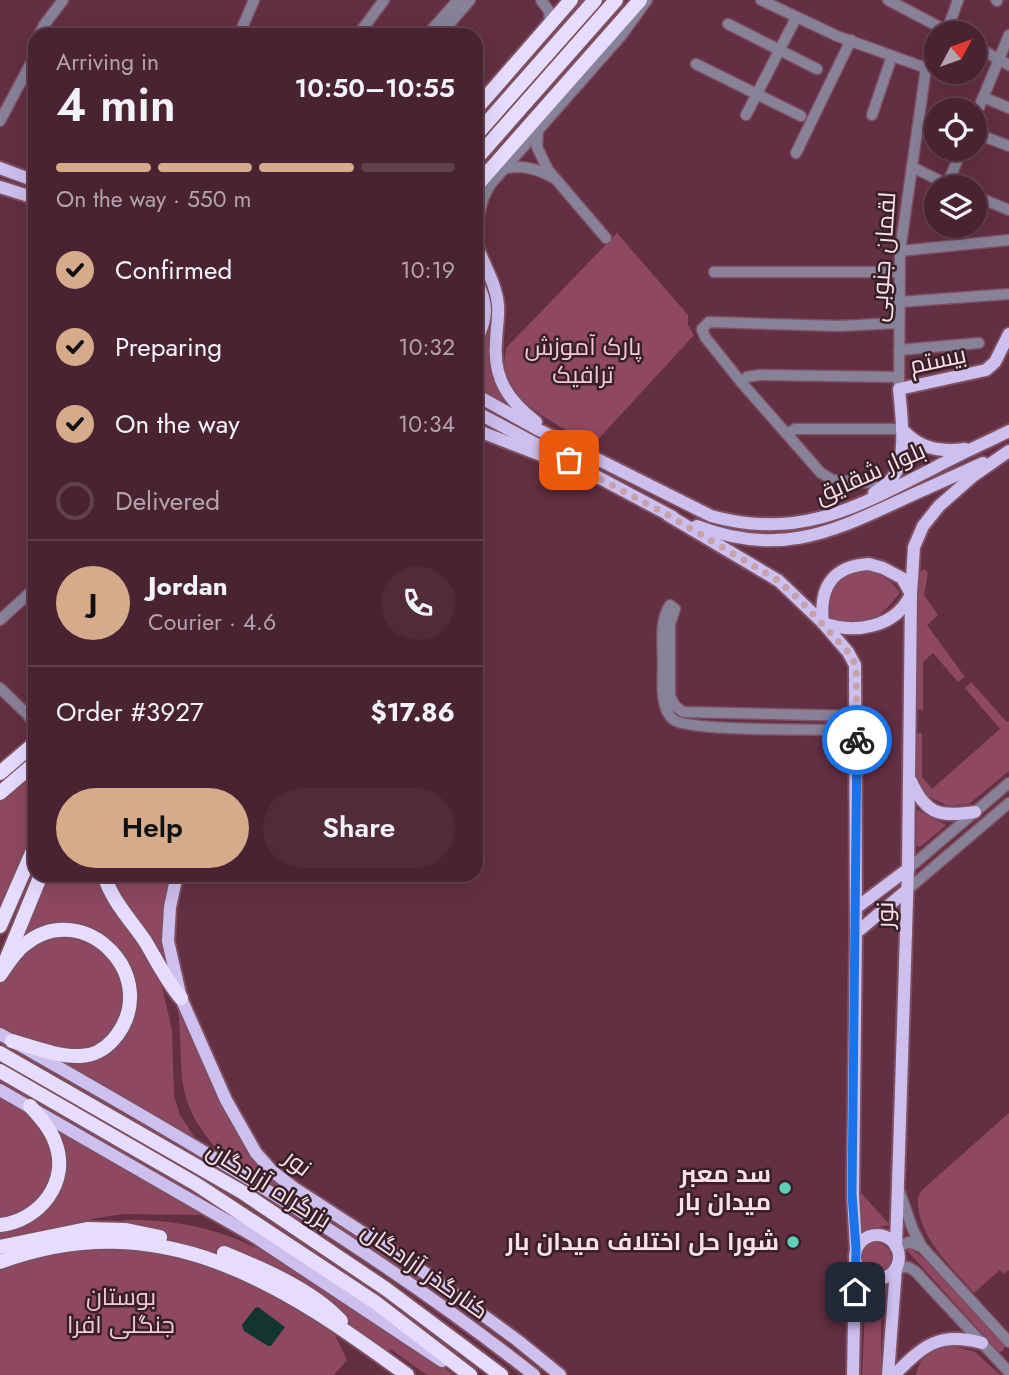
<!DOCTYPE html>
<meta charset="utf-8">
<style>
:root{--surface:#4a2332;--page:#512b3a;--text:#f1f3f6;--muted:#b2a4ac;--line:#61404d;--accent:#d6ab8b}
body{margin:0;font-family:Jost,Cairo,sans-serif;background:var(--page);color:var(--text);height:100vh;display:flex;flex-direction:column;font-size:26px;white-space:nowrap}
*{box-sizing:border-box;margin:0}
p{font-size:23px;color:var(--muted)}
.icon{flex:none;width:38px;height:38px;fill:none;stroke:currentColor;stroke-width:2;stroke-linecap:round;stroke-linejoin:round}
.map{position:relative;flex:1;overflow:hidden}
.sheet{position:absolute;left:28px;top:28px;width:455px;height:854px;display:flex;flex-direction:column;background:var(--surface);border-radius:21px;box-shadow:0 7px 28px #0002,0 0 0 2px var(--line)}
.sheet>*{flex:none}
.needle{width:46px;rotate:49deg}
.buttons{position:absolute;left:924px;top:21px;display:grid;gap:14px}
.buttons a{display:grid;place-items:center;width:63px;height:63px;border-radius:50%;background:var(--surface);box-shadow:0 7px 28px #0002,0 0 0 2px var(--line);font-size:35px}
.pin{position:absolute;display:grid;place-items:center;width:60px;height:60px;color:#fff;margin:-30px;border-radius:14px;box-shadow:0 4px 10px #0006}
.courier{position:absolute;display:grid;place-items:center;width:70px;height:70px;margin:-35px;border:5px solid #1a73e8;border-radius:50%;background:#fff;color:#222;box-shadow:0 2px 9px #0007}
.overview em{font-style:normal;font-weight:600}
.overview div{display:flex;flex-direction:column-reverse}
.overview{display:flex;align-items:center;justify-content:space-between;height:119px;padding:0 28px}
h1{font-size:46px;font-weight:600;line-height:52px}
.bar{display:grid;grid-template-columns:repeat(4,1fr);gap:10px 7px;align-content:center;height:84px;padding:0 28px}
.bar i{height:9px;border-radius:5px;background:var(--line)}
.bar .current{background:var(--accent)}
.bar p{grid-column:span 4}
.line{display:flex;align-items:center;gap:18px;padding:0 28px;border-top:2px solid var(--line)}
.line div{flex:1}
.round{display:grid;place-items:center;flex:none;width:74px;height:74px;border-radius:37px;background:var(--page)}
ol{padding:0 28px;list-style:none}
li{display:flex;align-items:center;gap:21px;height:77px}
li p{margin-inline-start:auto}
li .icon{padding:7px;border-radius:50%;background:var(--accent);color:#111;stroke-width:4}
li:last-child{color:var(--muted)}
li i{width:38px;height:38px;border:4px solid var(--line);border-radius:50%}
.action{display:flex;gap:14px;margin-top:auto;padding:14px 28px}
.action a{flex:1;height:80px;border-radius:42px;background:var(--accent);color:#111;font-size:28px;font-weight:600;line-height:80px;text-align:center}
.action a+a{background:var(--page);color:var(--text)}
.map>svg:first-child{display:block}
</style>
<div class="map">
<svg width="1009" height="1375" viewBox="0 0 1009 1375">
<rect width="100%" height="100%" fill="#632f42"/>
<g fill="#8f4862">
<polygon points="577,0 587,0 476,127 476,115"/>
<path d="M617,233L688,315V325L694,335L593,445C559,425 491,397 507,347Z"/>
<polygon points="476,257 493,298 491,358 521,413 476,389 476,347 486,332 476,275"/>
<path d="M860,569C879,572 889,578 900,593C873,625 869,626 827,619C829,593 834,579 860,569Z"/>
<polygon points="924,569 928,573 924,595 938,615 927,625 965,677 958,682 933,653 923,662 923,710 915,709 917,575"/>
<polygon points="971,682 1007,722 1009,721 1009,771 969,804 948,806 926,795 916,779 916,733 922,733 922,777 932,789 1000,729 965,688"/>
<polygon points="35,771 35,835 0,917 0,797"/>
<polygon points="917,810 946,825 920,847 916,845"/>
<polygon points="50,875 98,875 112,910 128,928 150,961 162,986 172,1030 174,1096 180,1115 199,1144 32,1050 77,1063 124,1032 124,958 68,927 10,955 25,929"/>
<path d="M107,875H169C160,920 160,943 175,987Z"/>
<polygon points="63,935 93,942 122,973 124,1015 100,1046 74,1053 19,1037 0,1027 0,984 12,963 38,940"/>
<path d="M178,1009C206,1062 225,1132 267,1174L457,1305L453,1310L217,1149C171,1097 185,1071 178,1009Z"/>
<path d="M0,1097C42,1121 47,1126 55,1174L35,1207L0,1222Z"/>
<path d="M1009,1113V1270L1004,1274L1000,1270L974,1293C951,1266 916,1236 918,1197L922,1190Z"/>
<polygon points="49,1123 208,1215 124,1214 97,1218 0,1244 0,1228 56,1191"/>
<polygon points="856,1183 862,1194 890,1225 875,1228 859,1235"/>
<path d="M127,1220C221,1219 272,1253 348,1302C384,1326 420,1349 454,1375H427L390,1349L389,1355L345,1325L154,1240L0,1257V1251L92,1226Z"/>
<circle cx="876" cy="1258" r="15"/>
<path d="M903,1246C926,1250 986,1324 1005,1345L1003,1351L999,1352Z"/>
<polygon points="144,1247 233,1271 326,1325 334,1333 347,1360 334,1375 0,1375 0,1266 57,1249"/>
<polygon points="888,1285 881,1309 881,1375 862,1375 866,1291"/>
<path d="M953,1346L975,1352L1000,1375H916C920,1355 934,1348 953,1346Z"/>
</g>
<polygon fill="#14352f" points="258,1307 285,1327 271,1346 268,1346 244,1331 242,1325 255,1308"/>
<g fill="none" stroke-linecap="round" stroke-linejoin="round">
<defs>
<g id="minor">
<polyline points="541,0 549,11 550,24"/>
<polyline points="761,0 837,36 926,68"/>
<polyline points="888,0 951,33"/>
<polyline points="996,0 997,1"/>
<polyline points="728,24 817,69"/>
<polyline points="944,33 947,31 958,0"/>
<polyline points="39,35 44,25 63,0"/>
<polyline points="239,35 254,0"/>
<polyline points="358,35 384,0"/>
<polyline points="427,35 458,0"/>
<polyline points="440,35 470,0"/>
<polyline points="975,46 1009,65"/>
<polyline points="696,64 801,116"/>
<polyline points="983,97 1009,108"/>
<polyline points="746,115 796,18"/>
<polyline points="872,115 892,56"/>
<polyline points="975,117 1009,35"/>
<polyline points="0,121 32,61 35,49"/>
<polyline points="538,130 537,147 548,170 606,238"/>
<polyline points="975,133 1009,146"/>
<polyline points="796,153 851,40"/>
<polyline points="912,167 926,68 936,42"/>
<path d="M503,169C522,164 537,169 554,178"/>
<polyline points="947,185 962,149"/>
<polyline points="975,196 1009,210"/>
<path d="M479,251C478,226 477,206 490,185L621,36L647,0"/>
<polyline points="900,251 1009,240"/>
<polyline points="714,272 900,272"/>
<polyline points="899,302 1009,294"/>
<polyline points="899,350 979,343"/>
<polyline points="741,382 747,377 759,375 899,377"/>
<polyline points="899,389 900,251 912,167 953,187"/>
<polyline points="787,434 795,429 902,429"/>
<polyline points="873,483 833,480 821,473 741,382 705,337 702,329 709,322 839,326 899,323"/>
<polyline points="0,620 35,588"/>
<polyline points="0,688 28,715 35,726"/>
<path d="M857,730C828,729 690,732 674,720C659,709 663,680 663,663C663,645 659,621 670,605L675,609L670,624V696L675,706L683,712L857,716"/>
<polyline points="908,869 1009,783"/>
<polyline points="907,890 1009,803"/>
<polyline points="900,1193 913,1230 922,1247"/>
<polyline points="896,1247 909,1242 922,1247 1009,1342"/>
<polyline points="896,1268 908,1267 915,1271 1009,1372"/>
</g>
<g id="major">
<polyline points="0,168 35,181"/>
<polyline points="0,187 35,198"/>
<path d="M476,243C483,264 496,283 498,305C499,317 496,331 496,343C493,379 509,401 536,422"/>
<path d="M476,281C488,302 488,319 476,340"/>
<path d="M476,395L539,430L711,516C800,541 859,506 936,467C960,454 985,443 1009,431"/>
<polyline points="476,412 673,517"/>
<path d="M902,429C920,449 939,452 965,449"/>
<polyline points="476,430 564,464"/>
<path d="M874,493C881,488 891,482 895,474C907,455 901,411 899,389L986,370L995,362L1009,334"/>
<polyline points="668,515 779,581 823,623 848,652 855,665 856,933 853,1194 856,1249"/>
<path d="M697,526C776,556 827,535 899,501C927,488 955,476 983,463"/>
<path d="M869,564L883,568L902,578L911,594C896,628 855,634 823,623C819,588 832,566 869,564Z"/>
<path d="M911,781C926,815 940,817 975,812"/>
<polyline points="177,875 170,907 168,941 181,998 226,1100 256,1153 272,1171 294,1188 428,1275 517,1340 560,1375"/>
<polyline points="856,908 908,869"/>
<polyline points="856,933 907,890"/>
<path d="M0,1034C184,1138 368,1244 534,1375"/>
<polyline points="0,1090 252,1235 442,1361"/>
<circle cx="877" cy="1257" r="22"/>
<polyline points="896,1247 908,869 911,594 914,547 923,526 939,506 973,476 1009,451"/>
<polyline points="853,1375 855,1264"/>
<polyline points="888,1375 896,1268"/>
<path d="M894,1375C923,1346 939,1331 982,1343"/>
</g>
<g id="highway">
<polyline points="476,109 571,0"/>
<polyline points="476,135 595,0"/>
<polyline points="476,159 616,0"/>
<polyline points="476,186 640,0"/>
<polyline points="0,773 35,743"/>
<polyline points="0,793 35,763"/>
<path d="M104,875C112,901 130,919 145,941C157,961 166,980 181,998"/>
<polyline points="0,926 35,846"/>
<polyline points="6,960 41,875"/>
<path d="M0,975C7,965 14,953 24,945C84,895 166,979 113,1040C105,1049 93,1056 80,1056C58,1057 33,1047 12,1041"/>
<polyline points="0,1053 242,1192 386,1289 501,1375"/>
<polyline points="0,1071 196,1184 375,1302 470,1375"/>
<path d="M0,1225C39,1221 71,1182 55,1142C50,1128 40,1117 30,1106"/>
<polyline points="0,1247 87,1229 126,1230 160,1237"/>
<path d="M224,1253C263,1269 313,1290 341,1321"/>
<path d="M0,1262C160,1203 282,1283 407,1375"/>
</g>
</defs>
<use href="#minor" stroke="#7e4f60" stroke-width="13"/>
<use href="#major" stroke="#7e4f60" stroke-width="16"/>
<use href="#highway" stroke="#7e4f60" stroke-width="18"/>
<use href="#minor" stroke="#888299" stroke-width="10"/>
<use href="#major" stroke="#cdbfee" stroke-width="12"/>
<use href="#highway" stroke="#e5dcfe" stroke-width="14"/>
</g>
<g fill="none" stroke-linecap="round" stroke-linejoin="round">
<polyline stroke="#c6a2ad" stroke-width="7" stroke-dasharray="0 12.6" points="569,460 587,472 668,515 779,581 802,602 848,652 856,665 857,740"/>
<polyline stroke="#1a73e8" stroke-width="9" points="855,1292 856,1249 852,1194 857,740"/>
</g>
<g fill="#5eceb8" stroke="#382028" stroke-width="2.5">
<circle cx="785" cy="1188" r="7"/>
<circle cx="793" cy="1242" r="7"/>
</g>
<g text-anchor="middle" stroke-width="5" stroke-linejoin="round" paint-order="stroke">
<g font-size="24" fill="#fbe0e7" stroke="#382028">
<text transform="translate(883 257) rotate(-86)" y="8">لقمان جنوبی</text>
<text transform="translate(938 360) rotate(-12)" y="8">بیستم</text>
<text transform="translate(870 473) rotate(-24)" y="8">بلوار شقایق</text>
<text transform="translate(885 915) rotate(-89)" y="8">نور</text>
<text transform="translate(298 1163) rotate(38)" y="8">نور</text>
<text transform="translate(269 1185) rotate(32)" y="8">بزرگراه آزادگان</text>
<text transform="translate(425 1271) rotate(35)" y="8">کنارگذر آزادگان</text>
</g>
<g font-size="24" fill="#f4c7d4" stroke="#382028">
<text x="583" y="355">پارک آموزش<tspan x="583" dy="28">ترافیک</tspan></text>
<text x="121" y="1305">بوستان<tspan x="121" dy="28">جنگلی افرا</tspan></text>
</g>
<g font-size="24" font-weight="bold" fill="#fbe0e7" stroke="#382028" text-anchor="end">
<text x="771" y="1182">سد معبر<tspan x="771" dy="28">میدان بار</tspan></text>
<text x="779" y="1250">شورا حل اختلاف میدان بار</text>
</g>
</g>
</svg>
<div class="buttons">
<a><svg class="needle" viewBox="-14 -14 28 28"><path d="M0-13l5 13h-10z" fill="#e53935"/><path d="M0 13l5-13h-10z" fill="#b2a4ac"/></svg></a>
<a><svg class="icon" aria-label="locate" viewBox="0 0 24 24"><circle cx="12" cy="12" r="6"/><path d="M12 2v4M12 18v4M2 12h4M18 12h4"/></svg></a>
<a><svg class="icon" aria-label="layers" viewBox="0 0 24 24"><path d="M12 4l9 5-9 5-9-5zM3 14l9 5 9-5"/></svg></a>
</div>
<div class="pin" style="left:569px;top:460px;background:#ea580c"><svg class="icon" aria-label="bag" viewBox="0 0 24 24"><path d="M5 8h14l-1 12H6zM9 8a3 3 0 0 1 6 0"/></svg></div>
<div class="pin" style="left:855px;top:1292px;background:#1f2937"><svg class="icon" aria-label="home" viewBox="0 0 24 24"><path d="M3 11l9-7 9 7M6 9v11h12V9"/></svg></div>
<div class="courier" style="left:857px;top:740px"><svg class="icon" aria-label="bike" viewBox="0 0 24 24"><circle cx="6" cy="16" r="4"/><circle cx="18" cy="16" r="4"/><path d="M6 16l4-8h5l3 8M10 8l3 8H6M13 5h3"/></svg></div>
<section class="sheet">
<div class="overview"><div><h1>4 min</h1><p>Arriving in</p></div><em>10:50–10:55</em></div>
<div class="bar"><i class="current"></i><i class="current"></i><i class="current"></i><i></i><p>On the way · 550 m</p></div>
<ol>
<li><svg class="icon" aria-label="check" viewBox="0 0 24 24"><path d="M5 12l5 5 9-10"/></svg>Confirmed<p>10:19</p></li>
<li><svg class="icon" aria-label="check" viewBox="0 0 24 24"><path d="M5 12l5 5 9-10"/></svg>Preparing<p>10:32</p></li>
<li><svg class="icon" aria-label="check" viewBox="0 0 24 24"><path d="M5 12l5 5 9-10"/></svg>On the way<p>10:34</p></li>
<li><i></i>Delivered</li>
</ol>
<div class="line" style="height:126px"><b class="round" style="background:var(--accent);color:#111">J</b><div><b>Jordan</b><p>Courier · 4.6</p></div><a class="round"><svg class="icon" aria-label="phone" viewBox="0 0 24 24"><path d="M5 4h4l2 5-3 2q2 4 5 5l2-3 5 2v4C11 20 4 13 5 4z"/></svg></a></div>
<div class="line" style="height:91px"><div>Order #3927</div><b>$17.86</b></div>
<div class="action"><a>Help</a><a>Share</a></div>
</section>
</div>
